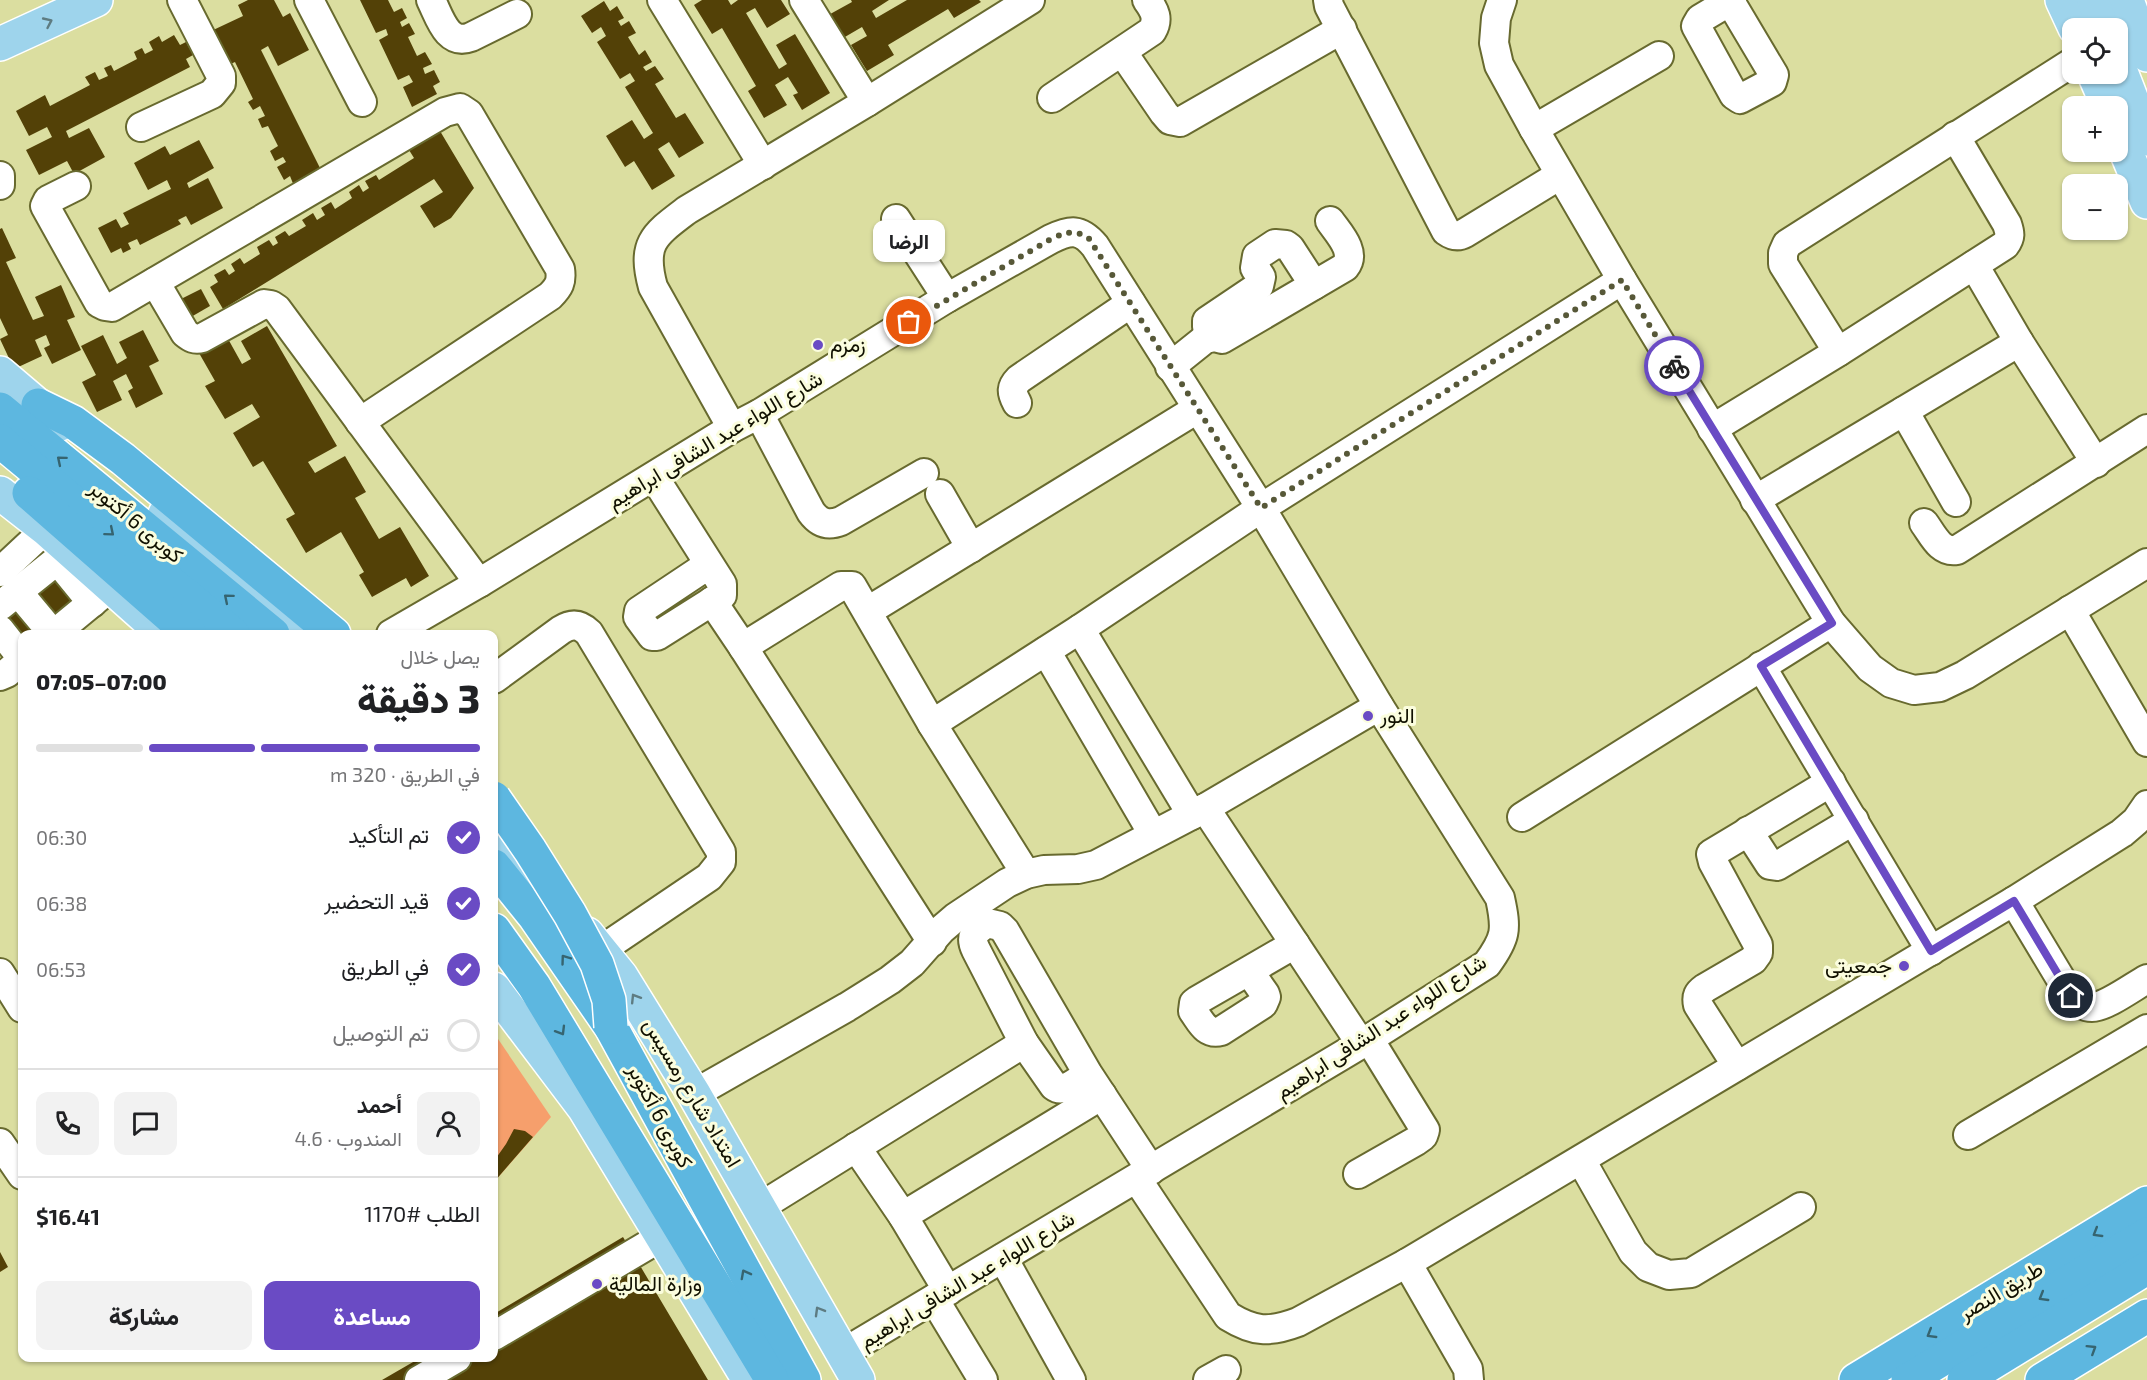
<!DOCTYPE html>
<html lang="ar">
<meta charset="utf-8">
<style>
:root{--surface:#fff;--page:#f2f2f2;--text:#202124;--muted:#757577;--line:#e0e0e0;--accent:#6a4bc4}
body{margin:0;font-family:"Exo 2",Vazirmatn,sans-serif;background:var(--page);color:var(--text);direction:rtl;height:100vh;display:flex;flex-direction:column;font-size:22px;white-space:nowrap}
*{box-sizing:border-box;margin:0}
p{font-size:20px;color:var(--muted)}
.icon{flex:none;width:33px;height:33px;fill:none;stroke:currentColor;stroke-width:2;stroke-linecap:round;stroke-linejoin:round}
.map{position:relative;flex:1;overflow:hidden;direction:ltr}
.sheet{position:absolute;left:18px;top:630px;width:480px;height:732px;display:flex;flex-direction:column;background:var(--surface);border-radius:12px;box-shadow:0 2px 4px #0004;direction:rtl}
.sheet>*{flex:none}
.buttons{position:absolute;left:2062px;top:18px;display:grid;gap:12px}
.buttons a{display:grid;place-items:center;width:66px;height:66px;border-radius:12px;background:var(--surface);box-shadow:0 2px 4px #0004;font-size:30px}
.pin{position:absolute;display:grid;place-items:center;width:51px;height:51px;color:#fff;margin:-26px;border:3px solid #fff;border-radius:50%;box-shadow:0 2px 6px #0007}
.courier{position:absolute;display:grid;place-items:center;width:60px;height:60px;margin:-30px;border:4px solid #6a4bc4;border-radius:50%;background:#fff;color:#222;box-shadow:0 2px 8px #0007}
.bubble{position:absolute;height:42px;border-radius:12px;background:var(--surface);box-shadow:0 2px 4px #0004;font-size:20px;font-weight:800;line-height:42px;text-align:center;direction:rtl}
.summary em{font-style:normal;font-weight:800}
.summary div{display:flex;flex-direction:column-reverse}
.summary{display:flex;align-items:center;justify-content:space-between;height:102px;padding:0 18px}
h1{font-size:39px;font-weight:800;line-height:45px}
.bar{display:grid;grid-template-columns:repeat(4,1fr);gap:9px 6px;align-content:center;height:72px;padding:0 18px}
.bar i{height:8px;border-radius:4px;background:var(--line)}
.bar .selected{background:var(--accent)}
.bar p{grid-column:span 4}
.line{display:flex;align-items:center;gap:15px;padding:0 18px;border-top:2px solid var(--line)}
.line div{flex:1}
.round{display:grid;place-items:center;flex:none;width:63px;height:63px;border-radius:12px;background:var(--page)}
ol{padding:0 18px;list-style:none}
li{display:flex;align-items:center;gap:18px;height:66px}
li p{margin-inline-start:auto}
li .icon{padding:6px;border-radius:50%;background:var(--accent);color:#fff;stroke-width:4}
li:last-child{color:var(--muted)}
li i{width:33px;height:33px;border:3px solid var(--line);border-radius:50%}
.action{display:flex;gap:12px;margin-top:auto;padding:12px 18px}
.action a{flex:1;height:69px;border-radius:12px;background:var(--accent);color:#fff;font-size:24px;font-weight:800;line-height:69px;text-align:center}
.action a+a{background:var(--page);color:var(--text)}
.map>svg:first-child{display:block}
</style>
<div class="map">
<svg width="2147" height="1380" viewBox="0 0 2147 1380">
<rect width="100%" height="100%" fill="#dbdea0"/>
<polygon fill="#f69f6c" points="494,1033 551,1117 494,1182"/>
<g fill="#534107">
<polygon points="248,0 274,0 283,17 290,13 309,50 278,66 268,46 261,50 322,172 294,186 290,176 284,180 277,167 286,162 283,157 275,161 270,151 278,146 268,126 262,128 258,119 265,116 260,106 253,110 248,102 253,99 235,62 226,66 209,32 243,16 238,5"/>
<polygon points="360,0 388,0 394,12 402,8 407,18 400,22 402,27 409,23 415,34 408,37 417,56 425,52 432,64 423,68 425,74 434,70 440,82 433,86 437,94 412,107 403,87 413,82 409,75 398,80 379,40 388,35 386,29 376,33"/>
<polygon points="702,0 728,0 731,5 738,0 781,0 790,14 767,28 755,8 746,13 779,69 787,64 776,45 795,34 830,93 802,110 793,95 798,93 788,77 775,85 787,105 764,118 748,91 756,86 722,28 712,34 694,5"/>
<polygon points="851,0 889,0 872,11 876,18 907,0 979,0 981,2 954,18 948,9 888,45 894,55 867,71 851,45 867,36 862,27 838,41 823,18 852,2"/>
<polygon points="604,1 610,11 617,6 624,18 618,21 621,26 629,21 636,33 628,37 639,55 645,50 652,62 643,67 646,71 655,66 664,79 655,84 676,118 685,113 704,143 679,158 669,142 658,149 675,176 652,190 634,161 625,167 606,136 632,120 644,139 653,133 625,87 635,81 630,73 620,79 597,42 606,36 601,27 592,33 581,16"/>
<polygon points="174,35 180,45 186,42 193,55 186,59 190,67 66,131 69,138 89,128 105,157 74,174 67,161 39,175 26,150 52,137 47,127 29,136 16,111 45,95 50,106 90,85 85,77 95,72 99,80 108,76 104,68 111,65 114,71 137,59 134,52 142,48 145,54 153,50 149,42 159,36 162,42"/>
<polygon points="440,131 474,188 451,218 434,228 420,206 443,192 434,179 223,309 210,287 218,282 214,275 225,269 229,275 235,271 231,264 240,258 244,264 260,254 257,247 269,240 273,246 278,243 275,237 285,231 289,236 306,226 302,220 313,213 317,220 325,215 321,208 331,202 335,209 352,198 349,192 359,185 363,192 369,188 365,181 376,175 379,180 414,158 409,150"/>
<polygon points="199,140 214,168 187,183 189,188 208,178 223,208 191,225 186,216 178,220 181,224 140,245 137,239 128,243 131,249 123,253 121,248 111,253 98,228 116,219 121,228 129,224 123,213 171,189 167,180 148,190 134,163 165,146 170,155"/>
<polygon points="2,228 16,258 6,262 33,320 44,316 35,297 61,285 75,317 67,320 81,350 52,364 44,348 50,345 46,335 35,340 42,356 14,369 0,339 8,335 0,318 0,229"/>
<polygon points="201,289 210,306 191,317 181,299"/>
<polygon points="267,326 337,446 308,462 315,473 345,456 366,492 355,498 379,539 400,527 429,576 411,587 406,578 372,597 359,575 364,572 341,532 306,553 286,519 295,514 263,461 253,467 233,433 260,417 252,404 225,419 205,386 215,381 199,353 227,337 242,364 251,359 241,341"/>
<polygon points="143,330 159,361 149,366 163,394 136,408 128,391 133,388 126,374 113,381 122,400 97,412 82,382 96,375 81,346 103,335 117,364 127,358 119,342"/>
<polygon points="57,577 79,604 51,626 29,598"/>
<polygon points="20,602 37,634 22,634 22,647 0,619"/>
<polygon points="514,1129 525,1131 533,1137 494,1182 494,1161 506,1144"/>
<polygon points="623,1237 708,1380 382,1380 420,1358 494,1358 494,1314"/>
<polygon points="0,1252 8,1267 0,1272"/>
</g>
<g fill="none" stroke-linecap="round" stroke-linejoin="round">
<defs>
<g id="minor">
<polyline points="309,0 362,102"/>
<path d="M431,0C440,18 447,46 471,37L517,14"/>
<polyline points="662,0 763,165"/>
<polyline points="804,0 867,102"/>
<path d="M1328,0L1329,6L1446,231C1453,236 1458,237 1465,233L1560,175"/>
<polyline points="1502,0 1496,18 1494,43 1499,65 1534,129 1622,280 1831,623 1870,668 1891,683 1914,690 1940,687 1965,675 2147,563"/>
<polyline points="1730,1 1774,75 1772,82 1740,99 1734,95 1696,26 1700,19 1732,0"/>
<polyline points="1123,53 1164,113 1170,120 1180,122 1342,29"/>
<path d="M1052,98L1152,31C1159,19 1155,11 1147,0"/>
<polyline points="141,127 212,94 221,83 221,76 182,0"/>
<polyline points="1534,129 1659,56"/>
<polyline points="0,176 0,185"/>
<path d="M76,186L48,200L45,206L99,303L105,306L112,307L445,112L460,108L469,114L560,269C562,282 559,287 550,296L360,422"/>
<polyline points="896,219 947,298"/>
<polyline points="1974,265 2019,342 2096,463"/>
<path d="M155,282L185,333C191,338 195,340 202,338L264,304L271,305L277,309L479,583"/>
<polyline points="1214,337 1207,327 1207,321 1259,286 1261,277 1255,268 1257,256 1275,244 1286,245 1290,248 1314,285"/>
<polyline points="1838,352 1783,264 1783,253 1787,244 2073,62"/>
<path d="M1170,367L1205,339L1214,337L1222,339L1345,267C1357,252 1339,234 1330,221"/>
<path d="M1017,403C1011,392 1011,387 1019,379L1131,303"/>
<polyline points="1904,411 1956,502"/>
<path d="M759,414L811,512C819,523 828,526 841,521L924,473"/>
<path d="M732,428L653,287C641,243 654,235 687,210L867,102L1030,0"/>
<path d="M1712,429L1838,352L2005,245C2011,237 2010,233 2007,224L1955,136"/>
<polyline points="654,477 722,584 722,595 657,636 652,636 638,617 639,611 708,565"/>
<polyline points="940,494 971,548"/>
<polyline points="1755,500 2019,342"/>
<path d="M1924,523C1933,535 1940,553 1957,550L2147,429"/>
<polyline points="57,560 92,603"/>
<polyline points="0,572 46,529"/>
<polyline points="18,592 53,634"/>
<polyline points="712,601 743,647 932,942"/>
<polyline points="0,606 70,550"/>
<polyline points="2070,610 2147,742"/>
<polyline points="868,611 1197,409"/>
<polyline points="1080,629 1192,815"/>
<polyline points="0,630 22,658"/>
<polyline points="54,634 111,587"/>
<path d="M391,634L479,583L732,428L759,414L947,298L1051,239C1070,230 1080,228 1095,246L1261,508L1379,706L1500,898C1507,930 1506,938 1487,964L1361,1044L843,1353"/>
<polyline points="743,647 841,586 852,586 932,724 1026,874"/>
<polyline points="1046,651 1153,834"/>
<polyline points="1761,666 1931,951"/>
<polyline points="0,676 7,673 22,660"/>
<path d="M494,679L561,630C572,623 580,624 589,633L721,852V862L709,877L601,950"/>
<polyline points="932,724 1080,629 1261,508 1622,280"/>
<polyline points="1205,808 1361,1044"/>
<polyline points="1522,817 1831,623"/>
<polyline points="1748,831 1770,865 1777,866 1854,820"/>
<path d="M2014,901L2071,996C2077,1001 2083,1007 2092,1007C2106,1007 2134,986 2147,979"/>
<path d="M1249,971L1265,994L1266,997L1263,1004L1221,1031C1206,1035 1201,1022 1193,1011L1194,1003L1198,1000L1295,944"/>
<polyline points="0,973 22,1008"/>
<path d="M1737,1066L1698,1005C1696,996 1698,993 1705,988L1753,960L1758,953V945L1713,862L1711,854L1831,782"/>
<path d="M1088,1074C1078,1080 1064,1094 1054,1086L1024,1043L976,950C969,936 975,931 987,923L1000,926L1005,931L1088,1074L1151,1170"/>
<polyline points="694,1094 847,1007 890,980 912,963 942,929 956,917 1007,883 1026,874 1044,870 1078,869 1096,865 1205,808 1379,706"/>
<polyline points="1968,1135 2147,1029"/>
<polyline points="0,1143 22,1175"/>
<polyline points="856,1147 903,1216 948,1291"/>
<polyline points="1581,1160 1633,1252 1648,1267 1669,1275 1691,1273 1801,1207"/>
<polyline points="1358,1174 1416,1141 1423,1136 1425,1130 1369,1039"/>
<path d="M1137,1179L1228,1316C1254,1332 1269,1333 1298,1322L1407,1263L2014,901L2122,833L2136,821L2147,805"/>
<polyline points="760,1207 1024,1043"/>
<polyline points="903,1216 1102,1095"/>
<polyline points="1003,1258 1071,1380"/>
<polyline points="1407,1263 1468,1369 1469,1380"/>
<polyline points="934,1299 983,1380"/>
<polyline points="494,1336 663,1236"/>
<polyline points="419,1380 457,1358"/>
<polyline points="1208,1380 1226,1370"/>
</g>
<g id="major">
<polyline points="2062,0 2075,28"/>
<polyline points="2094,0 2104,28"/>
<polyline points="2127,0 2147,55"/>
<polyline points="0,44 96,0"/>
<polyline points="2118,64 2147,139"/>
<polyline points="2094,74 2108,106"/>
<polyline points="2118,132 2147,202"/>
<polyline points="0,373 60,424"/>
<polyline points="0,493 46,529 164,634"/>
<polyline points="165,514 305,634"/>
<polyline points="494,829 532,873"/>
<polyline points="587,934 621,976 694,1094 858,1380"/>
<polyline points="494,989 584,1108 749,1380"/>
</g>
<g id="highway">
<polyline points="38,405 73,422 123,459 334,634"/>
<polyline points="0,409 273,634"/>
<polyline points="0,441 233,634"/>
<polyline points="29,493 190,634"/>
<polyline points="494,866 535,917 611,1027 804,1380"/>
<polyline points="494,930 534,986 772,1380"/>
<polyline points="1856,1380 2147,1203"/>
<polyline points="1908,1380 2147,1234"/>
<polyline points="1964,1380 2147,1268"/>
<polyline points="2042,1380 2147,1316"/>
</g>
</defs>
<use href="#minor" stroke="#686a2f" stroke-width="32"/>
<use href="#major" stroke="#fff" stroke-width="36"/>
<use href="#highway" stroke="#fff" stroke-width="36"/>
<use href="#minor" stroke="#fff" stroke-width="28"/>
<use href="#major" stroke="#9ed4ec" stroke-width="33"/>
<use href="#highway" stroke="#5db7e0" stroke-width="33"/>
<defs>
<polyline id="highway-bridge" points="494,798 530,850 570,914 597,964 609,1000 611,1027"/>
</defs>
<use href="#highway-bridge" stroke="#fff" stroke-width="36" stroke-linecap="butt"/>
<use href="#highway-bridge" stroke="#5db7e0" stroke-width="33"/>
</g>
<defs><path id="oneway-chevron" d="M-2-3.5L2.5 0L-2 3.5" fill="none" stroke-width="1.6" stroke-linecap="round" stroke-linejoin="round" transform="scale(1.5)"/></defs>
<g stroke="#5e7c82">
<use href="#oneway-chevron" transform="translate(48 22) rotate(-25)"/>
<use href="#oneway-chevron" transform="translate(635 998) rotate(-122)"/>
<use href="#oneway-chevron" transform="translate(819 1311) rotate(-120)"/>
</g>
<g stroke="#366470">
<use href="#oneway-chevron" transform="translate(61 460) rotate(-140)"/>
<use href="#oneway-chevron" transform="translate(110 532) rotate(40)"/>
<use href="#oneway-chevron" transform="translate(228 598) rotate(-140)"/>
<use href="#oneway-chevron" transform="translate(565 959) rotate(-126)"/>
<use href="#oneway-chevron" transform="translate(561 1031) rotate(59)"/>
<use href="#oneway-chevron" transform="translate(2097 1233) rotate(149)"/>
<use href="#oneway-chevron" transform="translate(745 1274) rotate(-118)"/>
<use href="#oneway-chevron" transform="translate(2043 1297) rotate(149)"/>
<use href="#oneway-chevron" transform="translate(1931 1334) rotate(149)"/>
<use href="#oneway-chevron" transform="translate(2092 1349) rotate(-32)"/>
</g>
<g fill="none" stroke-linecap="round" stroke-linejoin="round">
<path stroke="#575838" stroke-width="6" stroke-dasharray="0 10.8" d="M909,322L1051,239C1066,232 1073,230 1088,237L1261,508L1622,280L1674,366"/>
<polyline stroke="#6a4bc4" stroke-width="8" points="1674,366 1832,623 1761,666 1931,951 2014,901 2071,996"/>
</g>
<g fill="#6a4bc4" stroke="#fbfdde" stroke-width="2">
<circle cx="818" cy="345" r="6"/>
<circle cx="1368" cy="716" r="6"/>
<circle cx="1904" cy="966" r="6"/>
<circle cx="597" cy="1284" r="6"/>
</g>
<g text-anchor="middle" stroke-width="6" stroke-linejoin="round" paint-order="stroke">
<g font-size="21" fill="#101000" stroke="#fbfdde" text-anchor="start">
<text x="830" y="352">زمزم</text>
<text x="1380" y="723">النور</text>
<text x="1892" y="973" text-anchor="end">جمعيتى</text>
<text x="609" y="1291">وزارة المالية</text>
</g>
<g font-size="21" fill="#101000" stroke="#fbfdde">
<text transform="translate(715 440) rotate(-31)" y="7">شارع اللواء عبد الشافى ابراهيم</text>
<text transform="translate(136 522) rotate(40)" y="7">كوبرى 6 أكتوبر</text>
<text transform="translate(1381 1027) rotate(-33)" y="7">شارع اللواء عبد الشافى ابراهيم</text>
<text transform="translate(692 1093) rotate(59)" y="7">امتداد شارع رمسيس</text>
<text transform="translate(660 1116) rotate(62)" y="7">كوبرى 6 أكتوبر</text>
<text transform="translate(967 1280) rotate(-31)" y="7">شارع اللواء عبد الشافى ابراهيم</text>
<text transform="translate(2001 1291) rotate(-31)" y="7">طريق النصر</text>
</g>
</g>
</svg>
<div class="buttons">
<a><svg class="icon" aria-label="locate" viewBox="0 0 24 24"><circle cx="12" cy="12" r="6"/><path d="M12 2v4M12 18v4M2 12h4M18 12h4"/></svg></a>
<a>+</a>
<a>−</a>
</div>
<div class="pin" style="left:909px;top:322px;background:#ea580c"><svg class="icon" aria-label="bag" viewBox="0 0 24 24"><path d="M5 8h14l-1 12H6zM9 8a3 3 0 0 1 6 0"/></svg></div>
<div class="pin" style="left:2071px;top:996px;background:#1f2937"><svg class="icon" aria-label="home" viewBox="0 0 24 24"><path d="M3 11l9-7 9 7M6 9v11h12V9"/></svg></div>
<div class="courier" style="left:1674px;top:366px"><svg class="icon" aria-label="bike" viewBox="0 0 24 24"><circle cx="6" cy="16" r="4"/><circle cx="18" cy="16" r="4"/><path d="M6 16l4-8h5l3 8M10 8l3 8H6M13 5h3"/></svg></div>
<div class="bubble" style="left:873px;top:220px;width:72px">الرضا</div>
<section class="sheet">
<div class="summary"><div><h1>3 دقيقة</h1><p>يصل خلال</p></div><em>07:00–07:05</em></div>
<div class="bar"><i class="selected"></i><i class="selected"></i><i class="selected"></i><i></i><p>في الطريق · 320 m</p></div>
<ol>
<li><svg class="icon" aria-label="check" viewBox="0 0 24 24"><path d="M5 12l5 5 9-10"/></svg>تم التأكيد<p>06:30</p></li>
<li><svg class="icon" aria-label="check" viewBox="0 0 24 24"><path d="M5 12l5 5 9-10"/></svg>قيد التحضير<p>06:38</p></li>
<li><svg class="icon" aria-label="check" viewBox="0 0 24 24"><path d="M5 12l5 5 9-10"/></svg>في الطريق<p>06:53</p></li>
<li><i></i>تم التوصيل</li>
</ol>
<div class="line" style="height:108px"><a class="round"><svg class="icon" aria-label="person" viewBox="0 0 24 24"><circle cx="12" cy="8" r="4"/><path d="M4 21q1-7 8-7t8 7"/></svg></a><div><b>أحمد</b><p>المندوب · 4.6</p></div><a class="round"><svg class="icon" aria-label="chat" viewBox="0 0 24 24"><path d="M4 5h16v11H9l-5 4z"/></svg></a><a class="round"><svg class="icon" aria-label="phone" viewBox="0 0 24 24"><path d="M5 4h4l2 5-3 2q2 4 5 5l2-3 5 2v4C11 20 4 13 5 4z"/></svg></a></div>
<div class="line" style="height:78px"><div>الطلب #1170</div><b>$16.41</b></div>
<div class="action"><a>مساعدة</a><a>مشاركة</a></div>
</section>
</div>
